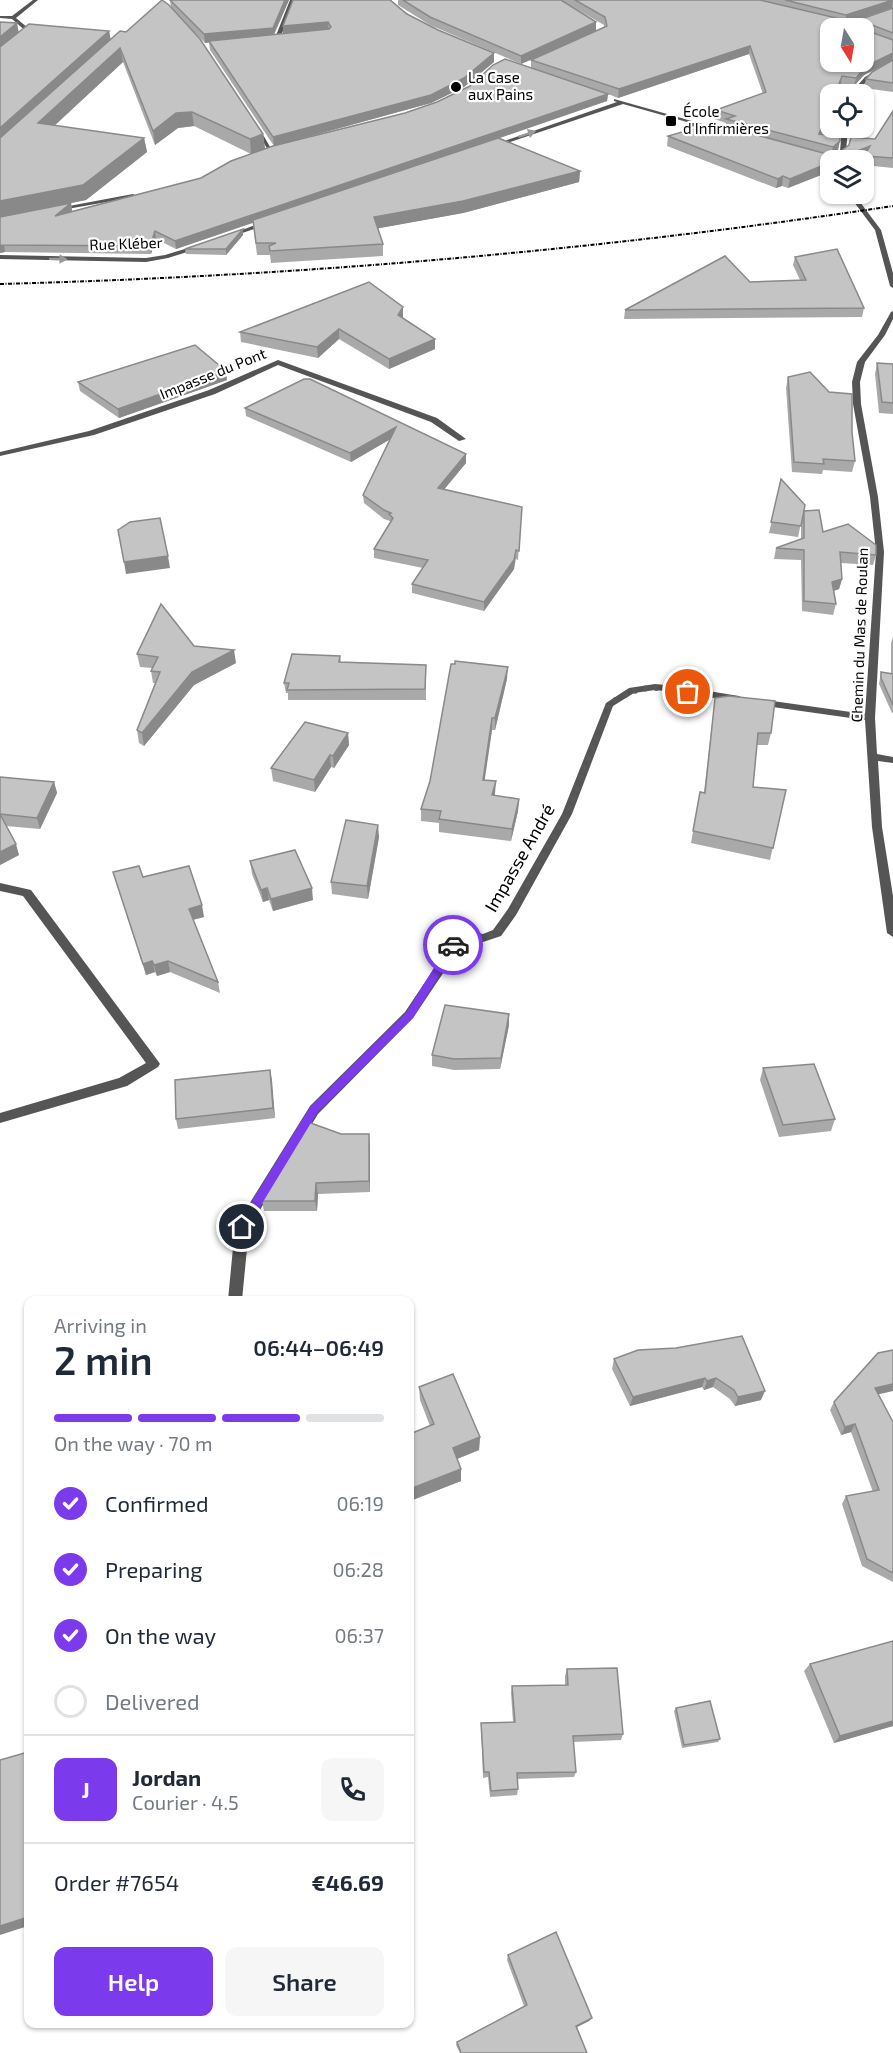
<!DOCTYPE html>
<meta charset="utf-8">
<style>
:root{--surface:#fff;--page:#f6f6f7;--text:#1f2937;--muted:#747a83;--line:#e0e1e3;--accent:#7c3aed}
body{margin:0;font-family:"Exo 2",sans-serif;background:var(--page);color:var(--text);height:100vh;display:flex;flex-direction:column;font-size:22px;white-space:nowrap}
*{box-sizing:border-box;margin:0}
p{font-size:20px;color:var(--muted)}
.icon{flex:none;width:33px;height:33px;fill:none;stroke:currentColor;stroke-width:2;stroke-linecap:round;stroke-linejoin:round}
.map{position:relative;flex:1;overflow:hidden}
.side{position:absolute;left:24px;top:1296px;width:390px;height:732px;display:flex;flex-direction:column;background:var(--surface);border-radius:12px;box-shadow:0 2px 4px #0004}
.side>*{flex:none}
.needle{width:39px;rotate:169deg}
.tools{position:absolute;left:820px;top:18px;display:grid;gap:12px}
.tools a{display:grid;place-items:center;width:54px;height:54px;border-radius:12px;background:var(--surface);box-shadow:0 2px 4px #0004;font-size:30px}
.pin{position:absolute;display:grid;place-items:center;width:51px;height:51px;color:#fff;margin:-26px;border:3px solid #fff;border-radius:50%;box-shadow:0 2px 6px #0007}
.courier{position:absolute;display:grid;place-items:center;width:60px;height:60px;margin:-30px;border:4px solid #7c3aed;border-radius:50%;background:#fff;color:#222;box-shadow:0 2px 8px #0007}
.overview em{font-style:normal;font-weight:600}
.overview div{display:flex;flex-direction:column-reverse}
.overview{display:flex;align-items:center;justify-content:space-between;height:102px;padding:0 30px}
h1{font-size:39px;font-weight:600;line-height:45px}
.bar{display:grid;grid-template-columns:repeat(4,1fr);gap:9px 6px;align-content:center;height:72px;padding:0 30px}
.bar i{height:8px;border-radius:4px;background:var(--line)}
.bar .on{background:var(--accent)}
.bar p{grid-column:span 4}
.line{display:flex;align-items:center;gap:15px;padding:0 30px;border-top:2px solid var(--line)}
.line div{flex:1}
.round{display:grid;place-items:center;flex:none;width:63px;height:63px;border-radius:12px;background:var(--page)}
ol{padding:0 30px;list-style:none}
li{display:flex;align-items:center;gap:18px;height:66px}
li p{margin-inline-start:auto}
li .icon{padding:6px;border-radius:50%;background:var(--accent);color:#fff;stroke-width:4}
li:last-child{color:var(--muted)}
li i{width:33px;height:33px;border:3px solid var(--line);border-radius:50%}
.action{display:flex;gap:12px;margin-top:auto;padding:12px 30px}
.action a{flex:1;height:69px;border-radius:12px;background:var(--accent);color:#fff;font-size:24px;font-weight:600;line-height:69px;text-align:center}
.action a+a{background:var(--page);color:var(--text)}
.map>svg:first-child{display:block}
</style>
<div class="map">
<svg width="893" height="2053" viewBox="0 0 893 2053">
<rect width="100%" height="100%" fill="#fff"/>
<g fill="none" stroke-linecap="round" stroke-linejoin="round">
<polygon fill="#555" fill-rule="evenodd" points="33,0 38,0 16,18 34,33 26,39 23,37 28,33 12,19 0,18 0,16 12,16"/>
<g fill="#555" fill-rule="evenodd">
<polygon points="290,0 294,0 280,39 264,41 264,39 275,38"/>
<polygon points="254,126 258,126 273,152 269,152"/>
<polygon points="133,194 136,196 135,197 56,211 53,209"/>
<polygon points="848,194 854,194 881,230 893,273 893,288 890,286 875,230"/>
<polygon points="893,311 893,319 885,335 865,362 860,382 861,404 878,497 884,552 875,718 877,754 893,757 893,763 878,761 882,827 893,896 893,937 887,933 872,827 865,720 759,705 754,702 759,699 865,714 876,552 870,497 853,404 852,382 857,362 878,335 891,312"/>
<polygon points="278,360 437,418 466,439 459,441 431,422 278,365 215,394 94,435 0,456 0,452 89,431 209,390"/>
<polygon points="655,684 684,687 739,696 744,699 739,702 684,693 655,690 634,693 613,706 572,814 516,915 501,936 483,942 466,939 413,1018 318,1114 249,1228 242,1300 228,1300 235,1227 310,1106 405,1012 459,931 463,930 483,934 493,930 508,909 562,814 606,703 629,688"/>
<polygon points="0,883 31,890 158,1061 160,1064 158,1067 127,1086 0,1123 0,1113 119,1078 146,1063 23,896 0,891"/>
</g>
<g fill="#555" fill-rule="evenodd">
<polygon points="893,61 893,65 869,79 855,94 850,94 865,77"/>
<polygon points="614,99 724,130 719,131 623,104 495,147 490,146 617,102 614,101"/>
<polygon points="842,128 848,128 846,152 837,160 831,160 840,151"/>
<polygon points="269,220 271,221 271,223 231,237 226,236"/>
<polygon points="201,244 204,246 203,247 168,258 146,262 0,259 0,255 146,258 165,255"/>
</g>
<path stroke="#000" stroke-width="2" stroke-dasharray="4 1.5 1 1.5" stroke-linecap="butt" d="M0,284C302,276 594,251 893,206"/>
</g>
<g fill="#a9a9a9" fill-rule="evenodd">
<path d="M162,0L171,7L170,0H289L274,35L283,34V26L293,0H392V1L407,14L438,30L494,53V62L464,87L431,103L286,143L405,113L437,102L470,86L493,65L505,59L531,68V60L604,27V25L561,0L596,22V31L521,64L430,25L398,5V0H893V92L864,88L866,79L872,72L889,63L864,75L854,86L841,84L837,94H831V109L821,134L840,136L838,150L833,155L834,156L849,145L851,137L875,139L893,111V168L864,165V160H863L864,157L855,160H831V171L788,188L782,186L776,188L667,146L668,136L713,123L725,126L726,123L714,119L716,110L763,94L749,54L618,98L608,94L607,101L500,138L580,171L579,182L463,213L378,228L383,244V256L271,263L270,255H257L253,223L176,249L156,239L151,254L5,252L0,253V22L17,23L19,33L29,24L109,31L111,40L120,31L126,32ZM892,8L853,22H851ZM181,19L205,43L209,42L210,50L274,146L231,161L201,178L72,211L71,203L86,200L147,152L144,138L54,126L123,62L155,145L178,128L194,126L251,154L265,149L263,134L200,39ZM831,28H864V62H831Z"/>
<polygon points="243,229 243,235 226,255 186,254 185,249"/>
<polygon points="795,257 864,308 862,317 624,319 625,310 750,282 800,280 793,265"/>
<polygon points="403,307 402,318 435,339 435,349 389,369 339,339 318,358 241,342 240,332"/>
<polygon points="877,363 893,364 893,414 879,413 875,374"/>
<polygon points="788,377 852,432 855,461 852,472 823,470 822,474 792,472 786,388"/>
<polygon points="227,380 119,418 80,391 78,382"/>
<polygon points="245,408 466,454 466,463 444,489 522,507 518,560 516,559 514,569 484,611 412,593 412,584 423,568 374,558 374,549 390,523 390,521 384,519 364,503 363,495 390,439 351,462 246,416"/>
<polygon points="781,479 803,513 823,532 876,555 873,565 841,563 842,579 839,589 834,591 836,604 833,615 802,611 801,560 774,559 776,548 801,539 801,523 798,537 769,533"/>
<polygon points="893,637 893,713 892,713 879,684 881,672 891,673 891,643"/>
<polygon points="194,646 236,663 194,685 144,746 139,743 137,730 155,683 153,683 151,671 152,668 140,667 137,654"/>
<polygon points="340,656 341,662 426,665 426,700 288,700 288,693 286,693 284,683"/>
<polygon points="507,679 495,730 492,730 484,780 495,794 495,796 519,799 518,811 511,841 439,832 439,823 421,821 421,809"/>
<polygon points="715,698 771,733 768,745 757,745 753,787 786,790 770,860 691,843 700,792 704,792"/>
<polygon points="348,733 349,745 334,768 331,767 315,792 273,781 271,768"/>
<polygon points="0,777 54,782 57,793 40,829 6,826 19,855 0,865"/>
<polygon points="379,837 368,899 332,894 331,882"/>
<polygon points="250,861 313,900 273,911 269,900 263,902 252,874"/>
<polygon points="113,872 143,877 204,917 193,920 218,982 220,993 170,972 157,976 155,972 146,975"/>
<polygon points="509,1025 500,1069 454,1070 432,1066 432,1055"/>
<polygon points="763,1068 835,1119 831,1131 779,1137 760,1080"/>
<polygon points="270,1070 275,1118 178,1129 176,1119"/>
<polygon points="341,1134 369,1134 370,1192 318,1194 317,1211 264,1211 262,1201"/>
<polygon points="676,1348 761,1400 735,1406 730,1399 713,1387 704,1390 702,1387 630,1406 612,1369 614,1359"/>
<polygon points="419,1387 480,1437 479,1450 457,1459 461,1469 461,1481 410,1501 410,1434 430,1426 420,1400"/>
<polygon points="879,1395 893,1422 893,1582 862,1566 842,1504 846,1496 873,1492 851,1432 841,1435 830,1410 834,1402"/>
<polygon points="810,1664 893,1726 834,1743 804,1671"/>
<polygon points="567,1669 623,1734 621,1740 573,1742 576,1772 574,1777 517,1779 518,1789 517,1795 490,1797 488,1777 483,1778 481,1723 513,1722 511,1693 512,1686 565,1685 565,1676"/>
<polygon points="676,1708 720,1739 718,1742 682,1748 674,1711"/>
<polygon points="508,1955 592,2018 589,2021 577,2027 587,2053 460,2053 456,2045 457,2042 524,2006 507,1960"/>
</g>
<g fill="#898989">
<polygon points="285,0 289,0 273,36 205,43 204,34"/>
<polygon points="893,0 892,8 845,24 846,15"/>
<polygon points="328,22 329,31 283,34 283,26"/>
<polygon points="596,22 596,31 521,64 521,56"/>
<polygon points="17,23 19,37 0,53 0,37"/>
<polygon points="109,31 111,44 0,145 0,128"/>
<polygon points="750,46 749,54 618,98 619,89"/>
<polygon points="120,48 123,62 41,138 38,123"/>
<polygon points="494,53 494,62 464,87 431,103 274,146 273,137"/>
<polygon points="893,53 893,60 864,75 854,86 856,78 866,66"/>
<polygon points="842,76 841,84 837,94 835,94"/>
<polygon points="608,94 607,101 176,249 175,241"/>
<polygon points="831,104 831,109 818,143 819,134"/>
<polygon points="192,112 194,126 178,128 155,145 153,131 176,113"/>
<polygon points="263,134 265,149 251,154 250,139"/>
<polygon points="144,138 147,152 86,200 71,203 72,211 57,224 0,217 0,201"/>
<polygon points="840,141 838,150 831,156 833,147"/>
<polygon points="870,146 864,157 855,160 835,160"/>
<polygon points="831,162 831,171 788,188 790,179"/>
<polygon points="580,171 579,182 463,213 375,229 374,217"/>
<polygon points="783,176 782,186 776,188 778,179"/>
<polygon points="243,229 243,235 226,255 226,249"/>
<polygon points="155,231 156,239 151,254 150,246"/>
<polygon points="4,244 5,252 0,253 0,245"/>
<polygon points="403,307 403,317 398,325 398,315"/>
<polygon points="339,329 339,339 318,358 317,347"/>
<polygon points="435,339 435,349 389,369 389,359"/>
<polygon points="226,371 227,380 119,418 118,409"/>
<polygon points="396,427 396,436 351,462 350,453"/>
<polygon points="466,454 466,463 438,497 438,488"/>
<polygon points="516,550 514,569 484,611 484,602"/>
<polygon points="168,556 170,568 126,574 124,562"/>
<polygon points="842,579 839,589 830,592 832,582"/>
<polygon points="234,650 236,663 194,685 144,746 142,733 192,672"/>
<polygon points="508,667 507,679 495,730 495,718"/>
<polygon points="492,718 492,730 483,792 483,780"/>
<polygon points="348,733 349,745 334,768 333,756"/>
<polygon points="330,755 331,767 315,792 314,780"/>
<polygon points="496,781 495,794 492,808 492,795"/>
<polygon points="54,782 57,793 40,829 37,818"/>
<polygon points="519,799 518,811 511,841 512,829"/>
<polygon points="378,825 379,837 368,899 367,886"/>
<polygon points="16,844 19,855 0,865 0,852"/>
<polygon points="267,888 269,900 263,902 261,890"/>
<polygon points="312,888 313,900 273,911 271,899"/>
<polygon points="202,905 204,917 191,920 189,909"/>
<polygon points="152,961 155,972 146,975 143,964"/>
<polygon points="168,961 170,972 157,976 154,965"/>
<polygon points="509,1014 509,1025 500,1069 501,1058"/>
<polygon points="270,1070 272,1080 275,1118 273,1108"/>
<polygon points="369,1134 370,1145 370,1192 369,1181"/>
<polygon points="316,1183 318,1194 317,1211 315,1201"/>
<polygon points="705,1378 702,1387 630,1406 633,1397"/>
<polygon points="716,1378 713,1387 704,1390 707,1381"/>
<polygon points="893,1384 893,1391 871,1396 875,1388"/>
<polygon points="765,1391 761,1400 735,1406 738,1397"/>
<polygon points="855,1424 851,1432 841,1435 845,1427"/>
<polygon points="480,1437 479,1450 452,1461 453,1448"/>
<polygon points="461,1469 461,1481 410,1501 410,1489"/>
<polygon points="893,1721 893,1726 834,1743 840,1736"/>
<polygon points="28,1917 28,1926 0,1935 0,1926"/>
<polygon points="592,2018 589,2021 573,2029 576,2026"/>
</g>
<g fill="#c4c4c4" stroke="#898989" stroke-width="1.5" fill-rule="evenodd">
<polygon points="162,0 169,5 200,39 263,134 250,139 192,112 176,113 153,131 120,48 38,123 144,138 83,185 0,201 0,138 120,31 126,32"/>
<polygon points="170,0 285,0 273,28 204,34"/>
<polygon points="293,0 390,0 407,14 438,30 494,53 464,78 431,95 273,137 209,41 329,29 331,27 328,22 283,26"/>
<polygon points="403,0 561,0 596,22 521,56 430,17"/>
<path d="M575,0H760L853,22L893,8V33L864,22L865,30L893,40V53L866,66L856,78L842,76L835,94H831V104L819,134L840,136V141L833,147L726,119L735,116L716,110L766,92L750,46L619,89L531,60L607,26L605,17ZM831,28H864V62H831Z"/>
<polygon points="785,0 893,0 846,15"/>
<polygon points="0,22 17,23 0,37"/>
<polygon points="29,24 109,31 0,128 0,47"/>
<polygon points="505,59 608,94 175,241 155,231 150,246 0,245 0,217 71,203 55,216 201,178 231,161 273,146 405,113 437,102 470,86 493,65"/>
<polygon points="893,60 893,83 866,79 872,72"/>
<polygon points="893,111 893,158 864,156 870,146 835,160 831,160 831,162 790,179 783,176 778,179 668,136 713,123 834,156 849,145 851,137 875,139"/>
<polygon points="498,138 580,171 463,201 374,217 383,244 270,251 269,246 276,243 256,243 253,220"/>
<polygon points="243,229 226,249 185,249"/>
<polygon points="837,249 864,308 625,310 725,256 750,282 806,280 795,257"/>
<polygon points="369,282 403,307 398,315 435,339 389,359 339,329 317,347 240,332"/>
<polygon points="195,345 226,371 118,409 78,382"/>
<polygon points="877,363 893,364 893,403 882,402"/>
<polygon points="810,372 829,392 852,394 852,432 855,461 823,459 824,464 794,462 788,377"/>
<polygon points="304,379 310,379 466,454 438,488 522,507 519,551 516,550 514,560 484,602 412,584 428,560 374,549 393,518 389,514 391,513 384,510 363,495 396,427 350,453 245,408"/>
<polygon points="781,479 805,505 801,526 771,522"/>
<polygon points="819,510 823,532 848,524 876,545 876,555 840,552 842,579 832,582 836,604 804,601 804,550 776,548 804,538 804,511"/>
<polygon points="160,518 168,556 124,562 118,530 130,522"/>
<polygon points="161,604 194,646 234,650 192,672 142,733 137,730 160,672 151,671 158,657 137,654"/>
<polygon points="292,654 340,656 339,662 426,665 425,689 287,690 289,683 284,683"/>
<polygon points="455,661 508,667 495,718 492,718 483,780 496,781 492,795 519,799 512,829 439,819 441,811 421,809 430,781 451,664 455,664"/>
<polygon points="881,672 893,674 893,705 881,678"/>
<polygon points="729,696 775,701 771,733 758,733 753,787 786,790 773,848 693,831 700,792 705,793 715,698"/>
<polygon points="305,722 348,733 333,756 330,755 314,780 271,768"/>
<polygon points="0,777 54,782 37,818 0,814 16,844 0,852"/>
<polygon points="346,820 378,825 367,886 331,882"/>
<polygon points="295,850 312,888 271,899 267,888 261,890 250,861"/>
<polygon points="139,866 143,877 189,866 202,905 189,909 218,982 168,961 154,965 152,961 143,964 113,872"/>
<polygon points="445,1005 509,1014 501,1058 454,1059 432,1055"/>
<polygon points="814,1064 835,1119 783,1125 763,1068"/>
<polygon points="270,1070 273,1108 176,1119 175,1080"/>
<polygon points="308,1122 341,1134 369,1134 369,1181 316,1183 315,1201 262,1201"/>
<polygon points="742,1336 765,1391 738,1397 734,1390 716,1378 707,1381 705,1378 633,1397 614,1359 638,1350 676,1348"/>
<polygon points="893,1350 893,1384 875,1388 893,1422 893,1573 867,1559 846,1496 879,1490 855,1424 845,1427 834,1402 878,1353"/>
<polygon points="453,1374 480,1437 453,1448 461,1469 410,1489 410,1434 434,1424 419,1387"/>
<polygon points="893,1641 893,1721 840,1736 810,1664"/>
<polygon points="617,1668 623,1734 573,1736 576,1772 517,1773 518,1789 491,1791 489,1772 484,1772 481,1723 515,1722 512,1686 568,1685 567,1669"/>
<polygon points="710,1701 720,1739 684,1745 676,1708"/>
<polygon points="28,1752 28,1917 0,1926 0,1760"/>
<polygon points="556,1932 592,2018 576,2026 587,2053 461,2053 457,2042 527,2005 508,1955"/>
</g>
<defs><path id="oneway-solid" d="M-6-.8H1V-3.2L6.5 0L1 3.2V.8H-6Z" transform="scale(1.5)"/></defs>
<g fill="#999">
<use href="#oneway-solid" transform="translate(527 134) rotate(-19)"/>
<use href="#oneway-solid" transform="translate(58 259) rotate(1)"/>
</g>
<polygon fill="#7c3aed" points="453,941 458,945 413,1018 317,1113 246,1230 238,1230 238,1224 310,1107 406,1013 450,942"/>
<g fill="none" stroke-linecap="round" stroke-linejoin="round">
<path stroke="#595959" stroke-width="6" stroke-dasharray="0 10.8" d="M453,945L463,934L483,938L497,933L512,912L567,814L609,705C637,683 655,687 688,692"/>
</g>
<g fill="#000" stroke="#fff" stroke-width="2">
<circle cx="456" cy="87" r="6"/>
<rect x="665" y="115" width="12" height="12" rx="3"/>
</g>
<g text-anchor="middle" stroke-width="4.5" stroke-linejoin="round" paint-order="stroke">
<g font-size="15" fill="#000" stroke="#fff" text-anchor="start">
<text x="468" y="83">La Case<tspan x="468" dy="17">aux Pains</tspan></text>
<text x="683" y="117">École<tspan x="683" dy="17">d'Infirmières</tspan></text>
</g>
<g font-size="15" fill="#000" stroke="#fff">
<text transform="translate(126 244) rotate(-2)" y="5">Rue Kléber</text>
<text transform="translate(213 374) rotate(-22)" y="5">Impasse du Pont</text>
<text transform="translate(860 635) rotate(-88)" y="5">Chemin du Mas de Roulan</text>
</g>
<g font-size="18" fill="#000" stroke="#fff">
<text transform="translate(520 858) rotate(-60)" y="6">Impasse André</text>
</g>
</g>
</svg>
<div class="tools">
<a><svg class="needle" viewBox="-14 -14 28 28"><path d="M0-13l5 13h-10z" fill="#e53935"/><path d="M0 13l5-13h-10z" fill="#747a83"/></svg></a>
<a><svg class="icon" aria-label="locate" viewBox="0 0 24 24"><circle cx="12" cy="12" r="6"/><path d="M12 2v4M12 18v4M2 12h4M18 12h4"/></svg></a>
<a><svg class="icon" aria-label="layers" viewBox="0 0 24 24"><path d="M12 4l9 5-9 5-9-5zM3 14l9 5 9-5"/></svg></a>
</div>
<div class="pin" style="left:688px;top:692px;background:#ea580c"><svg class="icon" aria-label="bag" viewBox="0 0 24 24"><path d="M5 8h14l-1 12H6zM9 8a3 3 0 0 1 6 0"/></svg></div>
<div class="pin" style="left:242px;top:1227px;background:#1f2937"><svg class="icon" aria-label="home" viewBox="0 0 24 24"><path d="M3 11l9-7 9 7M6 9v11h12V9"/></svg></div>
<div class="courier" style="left:453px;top:945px"><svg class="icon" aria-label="car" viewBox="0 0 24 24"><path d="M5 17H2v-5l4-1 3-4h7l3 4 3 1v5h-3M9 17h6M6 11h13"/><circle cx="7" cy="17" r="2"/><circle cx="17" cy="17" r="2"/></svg></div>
<section class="side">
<div class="overview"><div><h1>2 min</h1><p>Arriving in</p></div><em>06:44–06:49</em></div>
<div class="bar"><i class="on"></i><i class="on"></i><i class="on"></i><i></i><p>On the way · 70 m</p></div>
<ol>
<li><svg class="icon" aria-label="check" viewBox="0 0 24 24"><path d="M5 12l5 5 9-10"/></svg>Confirmed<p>06:19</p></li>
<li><svg class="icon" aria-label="check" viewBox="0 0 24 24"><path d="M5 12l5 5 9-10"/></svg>Preparing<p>06:28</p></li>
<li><svg class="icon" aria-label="check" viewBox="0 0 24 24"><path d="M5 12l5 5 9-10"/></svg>On the way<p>06:37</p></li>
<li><i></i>Delivered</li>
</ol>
<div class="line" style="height:108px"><b class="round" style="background:var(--accent);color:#fff">J</b><div><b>Jordan</b><p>Courier · 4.5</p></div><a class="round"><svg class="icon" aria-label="phone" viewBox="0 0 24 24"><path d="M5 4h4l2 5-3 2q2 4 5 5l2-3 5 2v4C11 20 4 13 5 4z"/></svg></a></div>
<div class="line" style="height:78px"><div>Order #7654</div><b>€46.69</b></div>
<div class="action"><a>Help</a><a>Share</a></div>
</section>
</div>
